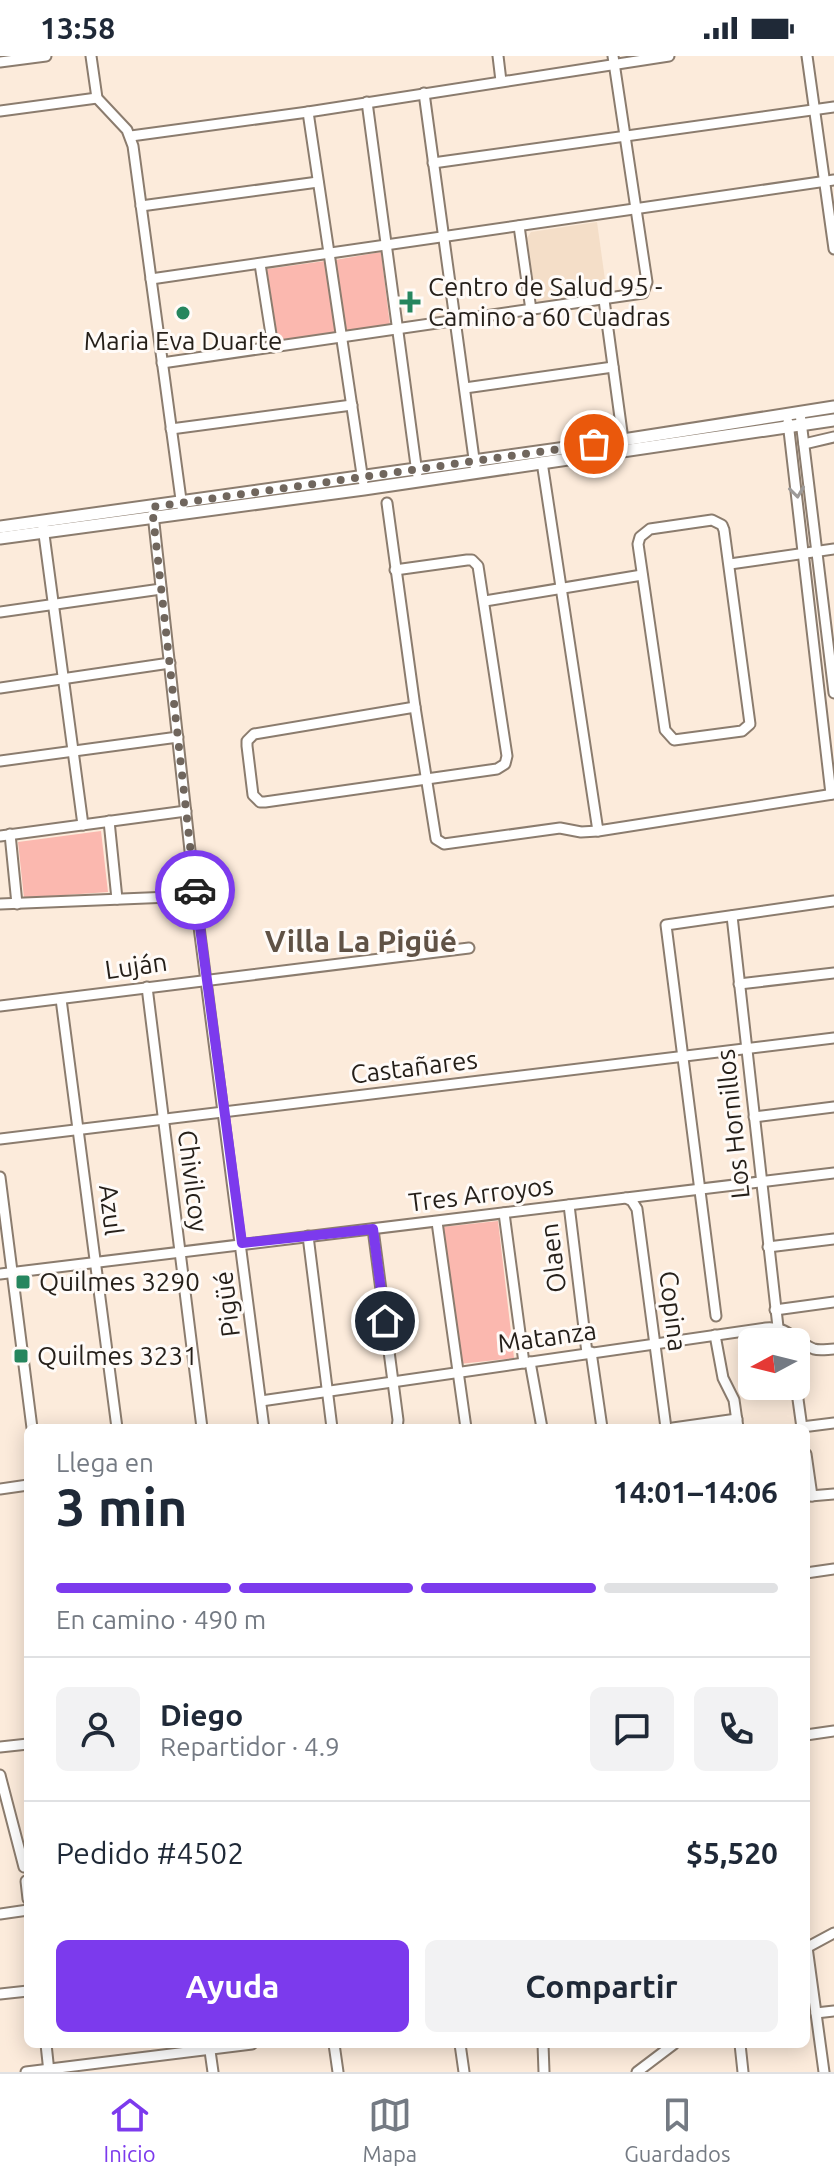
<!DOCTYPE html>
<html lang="es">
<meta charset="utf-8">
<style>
:root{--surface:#fff;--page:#f2f2f3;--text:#1f2937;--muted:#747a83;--line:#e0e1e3;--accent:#7c3aed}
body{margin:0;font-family:Ubuntu,sans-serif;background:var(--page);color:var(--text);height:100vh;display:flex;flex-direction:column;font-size:30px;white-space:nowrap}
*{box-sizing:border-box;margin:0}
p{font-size:26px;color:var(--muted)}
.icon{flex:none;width:44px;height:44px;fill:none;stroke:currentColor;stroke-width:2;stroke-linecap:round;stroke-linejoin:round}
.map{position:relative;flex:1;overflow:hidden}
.drawer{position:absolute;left:24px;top:1368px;width:786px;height:624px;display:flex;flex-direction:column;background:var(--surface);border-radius:12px;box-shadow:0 4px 20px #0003}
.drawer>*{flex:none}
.needle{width:52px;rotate:263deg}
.buttons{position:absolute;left:738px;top:1272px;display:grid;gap:16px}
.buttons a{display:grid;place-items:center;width:72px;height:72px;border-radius:12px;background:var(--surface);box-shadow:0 4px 20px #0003;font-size:40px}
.pin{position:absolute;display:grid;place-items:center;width:68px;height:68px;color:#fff;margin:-34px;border:4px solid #fff;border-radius:50%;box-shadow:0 2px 8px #0007}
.courier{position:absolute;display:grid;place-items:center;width:80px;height:80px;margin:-40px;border:6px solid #7c3aed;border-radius:50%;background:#fff;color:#222;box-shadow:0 2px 10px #0007}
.summary em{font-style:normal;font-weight:700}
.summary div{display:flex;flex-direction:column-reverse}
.summary{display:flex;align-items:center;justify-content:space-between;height:136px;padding:0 32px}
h1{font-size:52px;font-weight:700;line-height:60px}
.bar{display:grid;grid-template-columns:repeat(4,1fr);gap:12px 8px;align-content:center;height:96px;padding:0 32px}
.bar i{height:10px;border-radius:6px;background:var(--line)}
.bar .on{background:var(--accent)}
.bar p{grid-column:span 4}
.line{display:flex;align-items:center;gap:20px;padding:0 32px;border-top:2px solid var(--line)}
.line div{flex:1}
.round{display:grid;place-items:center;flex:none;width:84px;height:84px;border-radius:12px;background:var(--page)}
.button{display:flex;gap:16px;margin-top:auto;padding:16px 32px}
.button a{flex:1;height:92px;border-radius:12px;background:var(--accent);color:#fff;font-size:32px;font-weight:700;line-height:92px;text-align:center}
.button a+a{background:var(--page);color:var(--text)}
.status{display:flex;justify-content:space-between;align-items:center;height:56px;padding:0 40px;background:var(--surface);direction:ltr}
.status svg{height:22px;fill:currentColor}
.dock{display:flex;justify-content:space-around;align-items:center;height:112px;border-top:2px solid var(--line);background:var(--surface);font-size:22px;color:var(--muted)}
.dock a{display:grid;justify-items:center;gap:4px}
.dock .on{color:var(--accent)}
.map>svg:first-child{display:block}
</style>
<div class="status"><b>13:58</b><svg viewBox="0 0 49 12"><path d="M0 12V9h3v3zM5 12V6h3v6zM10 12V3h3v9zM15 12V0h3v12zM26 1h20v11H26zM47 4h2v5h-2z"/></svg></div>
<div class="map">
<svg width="834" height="2016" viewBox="0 0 834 2016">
<rect width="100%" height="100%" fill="#fcebdb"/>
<polygon fill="#f4dec8" points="597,166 607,238 541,248 536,244 527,182 531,176"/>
<g fill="#fbb8af">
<polygon points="381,196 390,269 346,276 335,204"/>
<polygon points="325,205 337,278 278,286 267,213"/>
<polygon points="101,775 108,836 24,842 18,786"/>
<polygon points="498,1165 514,1302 459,1308 442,1171"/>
</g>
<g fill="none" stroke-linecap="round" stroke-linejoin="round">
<defs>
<g id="minor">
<polyline points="91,0 97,42 127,74 133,90 182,451"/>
<polyline points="498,0 501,25"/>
<polyline points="807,0 834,193"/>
<polyline points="0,6 46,0"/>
<polyline points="424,37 475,410"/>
<polyline points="367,46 417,417"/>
<polyline points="0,55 97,42"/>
<polyline points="308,56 363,425"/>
<polyline points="131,80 308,56 669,0"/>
<polyline points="433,107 834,51"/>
<polyline points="141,150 318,126"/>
<polyline points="519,170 531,254"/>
<polyline points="260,208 273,291"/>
<polyline points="151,223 834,124"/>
<polyline points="604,244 624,391"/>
<polyline points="162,307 643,237 647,226 613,0"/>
<polyline points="465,332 613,311"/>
<polyline points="800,357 834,637"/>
<polyline points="788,366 831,738"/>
<polyline points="171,373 352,349"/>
<polyline points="804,388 834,381"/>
<polyline points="542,406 598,775 834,738"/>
<polyline points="387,447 415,651 436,783 444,788 560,772 581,776 598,775"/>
<polyline points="153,458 195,840 264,1372"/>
<polygon points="712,464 722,469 724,474 750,668 742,675 674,684 665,674 638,488 640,481 650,473"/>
<polyline points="43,471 83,769"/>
<polyline points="730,508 834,493"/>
<polyline points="395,514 467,504 472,504 478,510 507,700 505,708 497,713 265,746 260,746 253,739 247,690 247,685 254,678 415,651"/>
<polyline points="485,545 642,519"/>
<polyline points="0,556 161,533"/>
<polyline points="0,632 170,607"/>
<polyline points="0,705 178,681"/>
<polyline points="109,765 117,843"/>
<polyline points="10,778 17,848"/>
<polyline points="0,780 186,755"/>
<polyline points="0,848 195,840"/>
<polyline points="732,860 778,1271"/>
<polyline points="739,928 834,917"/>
<polyline points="147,931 202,1372"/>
<polyline points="61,943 117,1372"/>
<polyline points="0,950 469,892"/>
<polyline points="754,1061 834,1051"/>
<polyline points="0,1083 834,982"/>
<polyline points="0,1121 32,1372"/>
<polyline points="626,1142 834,1117"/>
<polyline points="569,1149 587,1297"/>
<polyline points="504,1157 524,1307"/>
<polyline points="437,1166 466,1372"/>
<polyline points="373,1173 398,1364 397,1372"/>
<polyline points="308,1180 332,1372"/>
<polyline points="768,1191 834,1183"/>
<polyline points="0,1218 626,1142 632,1145 637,1153 666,1372"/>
<polyline points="775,1254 834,1246"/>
<polyline points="716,1260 666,869 834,845"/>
<polyline points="715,1279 723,1322 734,1344 738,1372"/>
<polyline points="591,1296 602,1372"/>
<polyline points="530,1306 542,1372"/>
<polyline points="796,1329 802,1372"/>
<path d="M261,1345L766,1272C789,1270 795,1286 814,1293C820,1295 828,1293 834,1293"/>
<polyline points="802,1371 834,1367"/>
<polyline points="673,1372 737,1363"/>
<polyline points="806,1398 812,1440"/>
<polyline points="0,1433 28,1429"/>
<polyline points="810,1440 834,1438"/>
<polyline points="806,1517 834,1513"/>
<polyline points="806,1679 834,1675"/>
<polyline points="0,1691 28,1688"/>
<polyline points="0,1719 24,1811"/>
<polyline points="26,1825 28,1843"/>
<polyline points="0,1858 28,1854"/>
<polyline points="807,1891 824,2016"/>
<polyline points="806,1892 834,1877"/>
<polyline points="0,1938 28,1935"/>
<polyline points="816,1957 834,1955"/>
<polyline points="46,1988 49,2016"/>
<polyline points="209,1988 213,2016"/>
<polyline points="334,1988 338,2016"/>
<polyline points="460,1988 464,2016"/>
<polyline points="543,1988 544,2016"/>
<polyline points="740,1988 743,2016"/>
<polyline points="26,2016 252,1988"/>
<polyline points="637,2016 674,1988"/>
</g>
<g id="major">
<polyline points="0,471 623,384 834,351"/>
<polyline points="0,482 364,433 834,364"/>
</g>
</defs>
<use href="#minor" stroke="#8b7c6e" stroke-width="13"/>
<use href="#major" stroke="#8b7c6e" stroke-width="15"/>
<use href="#minor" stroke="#fff" stroke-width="9"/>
<use href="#major" stroke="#fff" stroke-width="11"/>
</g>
<defs><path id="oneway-chevron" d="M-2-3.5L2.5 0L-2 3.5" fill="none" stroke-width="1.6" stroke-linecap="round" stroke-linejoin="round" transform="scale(2)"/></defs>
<use stroke="#9d9a98" href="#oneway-chevron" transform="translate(797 436) rotate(83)"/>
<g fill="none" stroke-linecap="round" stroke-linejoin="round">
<polyline stroke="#70665d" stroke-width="8" stroke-dasharray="0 14.4" points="195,834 152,451 594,388"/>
<polyline stroke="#7c3aed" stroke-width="10" points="195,834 242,1187 373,1173 385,1265"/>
</g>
<g fill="#26865e" stroke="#fffbf8" stroke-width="3">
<path d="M406 234h8v8h8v8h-8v8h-8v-8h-8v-8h8z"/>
<circle cx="183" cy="257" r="8"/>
<rect x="15" y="1218" width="16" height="16" rx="4"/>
<rect x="13" y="1292" width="16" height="16" rx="4"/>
</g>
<g text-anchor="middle" stroke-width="6" stroke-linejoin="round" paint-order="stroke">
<g font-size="26" fill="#251f19" stroke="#fffbf8" text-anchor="start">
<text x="428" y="240">Centro de Salud 95 -<tspan x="428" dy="30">Camino a 60 Cuadras</tspan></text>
<text x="183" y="294" text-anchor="middle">Maria Eva Duarte</text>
<text x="39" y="1235">Quilmes 3290</text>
<text x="37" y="1309">Quilmes 3231</text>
</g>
<g font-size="26" fill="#251f19" stroke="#fffbf8">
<text transform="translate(136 910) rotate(-8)" y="9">Luján</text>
<text transform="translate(414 1011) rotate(-7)" y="9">Castañares</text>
<text transform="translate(733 1068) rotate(-96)" y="9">Los Hornillos</text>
<text transform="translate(193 1125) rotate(83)" y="9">Chivilcoy</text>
<text transform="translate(481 1138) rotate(-7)" y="9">Tres Arroyos</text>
<text transform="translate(111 1154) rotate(83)" y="9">Azul</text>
<text transform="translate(553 1202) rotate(-97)" y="9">Olaen</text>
<text transform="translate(227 1248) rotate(-97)" y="9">Pigüé</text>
<text transform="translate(673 1255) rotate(83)" y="9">Copina</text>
<text transform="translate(547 1281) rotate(-8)" y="9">Matanza</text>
</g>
<g font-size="30" font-weight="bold" fill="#605245" stroke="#fffbf8">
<text x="361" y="896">Villa La Pigüé</text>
</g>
</g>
</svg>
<div class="buttons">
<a><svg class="needle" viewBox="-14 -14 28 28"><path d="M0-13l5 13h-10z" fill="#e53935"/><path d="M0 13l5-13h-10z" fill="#747a83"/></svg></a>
</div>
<div class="pin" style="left:594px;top:388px;background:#ea580c"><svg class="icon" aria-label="bag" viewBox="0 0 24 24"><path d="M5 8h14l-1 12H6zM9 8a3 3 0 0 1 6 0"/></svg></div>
<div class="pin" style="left:385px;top:1265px;background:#1f2937"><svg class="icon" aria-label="home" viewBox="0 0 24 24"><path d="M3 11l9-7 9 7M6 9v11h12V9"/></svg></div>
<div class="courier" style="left:195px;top:834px"><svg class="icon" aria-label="car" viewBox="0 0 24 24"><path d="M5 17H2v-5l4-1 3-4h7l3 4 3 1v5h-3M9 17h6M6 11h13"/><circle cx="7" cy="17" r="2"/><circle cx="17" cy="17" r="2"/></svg></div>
<section class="drawer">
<div class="summary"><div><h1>3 min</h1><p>Llega en</p></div><em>14:01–14:06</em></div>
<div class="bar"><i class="on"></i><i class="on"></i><i class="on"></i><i></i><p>En camino · 490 m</p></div>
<div class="line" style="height:144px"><a class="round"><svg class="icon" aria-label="person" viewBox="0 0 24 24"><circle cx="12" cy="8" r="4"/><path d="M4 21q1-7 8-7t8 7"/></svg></a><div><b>Diego</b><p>Repartidor · 4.9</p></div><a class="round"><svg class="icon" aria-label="chat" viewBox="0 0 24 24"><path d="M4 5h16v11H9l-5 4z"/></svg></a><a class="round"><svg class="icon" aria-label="phone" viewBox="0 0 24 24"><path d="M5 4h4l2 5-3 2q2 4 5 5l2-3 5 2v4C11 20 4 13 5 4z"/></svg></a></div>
<div class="line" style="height:104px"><div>Pedido #4502</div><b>$5,520</b></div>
<div class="button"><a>Ayuda</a><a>Compartir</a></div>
</section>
</div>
<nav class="dock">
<a class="on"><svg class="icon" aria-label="home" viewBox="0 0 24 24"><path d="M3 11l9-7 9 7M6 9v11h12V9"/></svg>Inicio</a>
<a><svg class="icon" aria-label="map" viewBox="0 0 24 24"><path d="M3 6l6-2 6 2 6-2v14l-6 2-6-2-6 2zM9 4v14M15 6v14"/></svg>Mapa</a>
<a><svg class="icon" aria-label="saved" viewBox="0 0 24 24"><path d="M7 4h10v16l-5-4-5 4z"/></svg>Guardados</a>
</nav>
